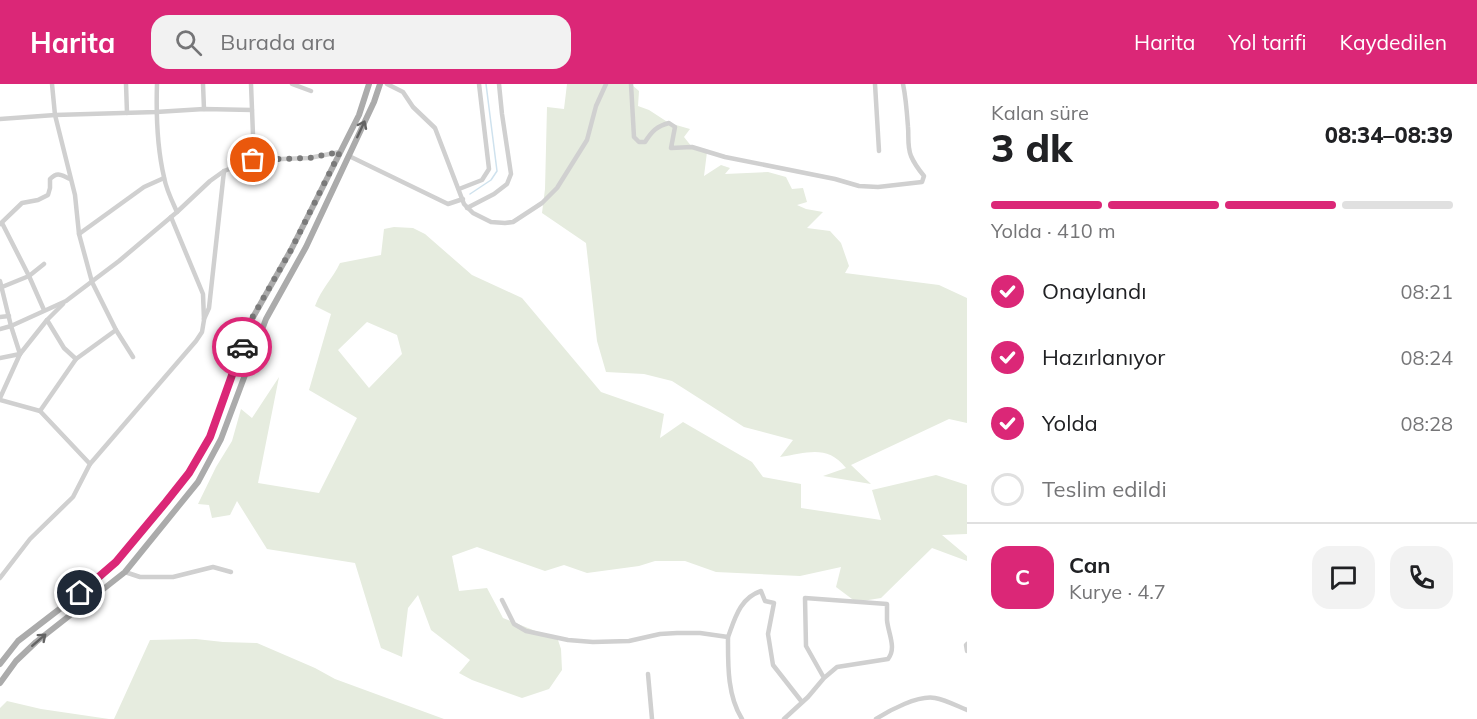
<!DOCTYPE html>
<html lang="tr">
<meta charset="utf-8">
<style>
:root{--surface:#fff;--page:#f2f2f2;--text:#202124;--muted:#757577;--line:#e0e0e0;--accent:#db2777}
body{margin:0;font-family:Mulish,sans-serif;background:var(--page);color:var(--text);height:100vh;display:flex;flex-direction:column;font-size:22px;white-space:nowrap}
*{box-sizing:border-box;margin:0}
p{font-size:20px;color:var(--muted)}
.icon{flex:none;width:33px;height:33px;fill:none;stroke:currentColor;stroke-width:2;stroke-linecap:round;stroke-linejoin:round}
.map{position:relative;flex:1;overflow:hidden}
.sheet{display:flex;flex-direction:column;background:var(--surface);width:510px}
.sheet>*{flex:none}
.pin{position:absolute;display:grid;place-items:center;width:51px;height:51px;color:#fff;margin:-26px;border:3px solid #fff;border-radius:50%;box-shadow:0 2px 6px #0007}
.courier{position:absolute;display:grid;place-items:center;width:60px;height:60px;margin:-30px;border:4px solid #db2777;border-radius:50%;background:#fff;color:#222;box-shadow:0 2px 8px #0007}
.headline em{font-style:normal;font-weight:800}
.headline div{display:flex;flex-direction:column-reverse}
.headline{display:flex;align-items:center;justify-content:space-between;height:102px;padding:0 24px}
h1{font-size:39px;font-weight:800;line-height:45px}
.bar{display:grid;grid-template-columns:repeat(4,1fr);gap:9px 6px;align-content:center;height:72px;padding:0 24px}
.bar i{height:8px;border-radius:4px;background:var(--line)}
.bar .on{background:var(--accent)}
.bar p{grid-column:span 4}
.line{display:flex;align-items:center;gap:15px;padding:0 24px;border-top:2px solid var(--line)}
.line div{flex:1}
.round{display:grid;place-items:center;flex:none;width:63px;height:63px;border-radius:18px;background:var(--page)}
ol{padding:0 24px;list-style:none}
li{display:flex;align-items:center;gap:18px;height:66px}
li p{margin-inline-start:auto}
li .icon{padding:6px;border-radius:50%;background:var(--accent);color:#fff;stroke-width:4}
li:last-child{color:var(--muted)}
li i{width:33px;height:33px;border:3px solid var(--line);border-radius:50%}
header{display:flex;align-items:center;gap:36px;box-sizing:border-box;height:84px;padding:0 30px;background:var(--accent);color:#fff}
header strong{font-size:28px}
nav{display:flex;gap:33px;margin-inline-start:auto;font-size:21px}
.search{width:420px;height:54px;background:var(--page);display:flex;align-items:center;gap:15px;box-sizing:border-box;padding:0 21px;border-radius:18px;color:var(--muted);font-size:22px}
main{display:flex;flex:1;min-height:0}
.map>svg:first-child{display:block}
</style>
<header>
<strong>Harita</strong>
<div class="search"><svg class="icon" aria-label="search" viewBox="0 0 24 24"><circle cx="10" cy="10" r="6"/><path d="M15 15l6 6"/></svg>Burada ara</div>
<nav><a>Harita</a><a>Yol tarifi</a><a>Kaydedilen</a></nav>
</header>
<main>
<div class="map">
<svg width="967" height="635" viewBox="0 0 967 635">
<rect width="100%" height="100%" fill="#fff"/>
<g fill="#e6ecdf" fill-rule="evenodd">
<path d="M567,0H631L639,7L638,22L649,26L669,39L690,45L684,53L692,63L707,68L704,92L721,81L730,84L725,90L768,88L786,93L792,105L803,104L807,118L797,121L806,125L823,128L807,144L830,147L841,159L849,182L845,189L939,201L967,214V339L949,335L851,381L871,400L823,392L846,384C827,360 807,369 780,373L793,356L744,343L672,297L644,290L606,288L597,257L586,159L542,129L545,105L547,23L564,25Z"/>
<path d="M394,143L413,144L425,150L472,191L522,214L601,308L664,330L660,354L683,338L752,378L763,393L801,400V424L881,436L872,406L936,391L967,401V450L942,451L967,472V477L932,464L881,514L856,518L836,503L841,483L800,492L716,488L685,477H655L639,482L587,489L564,481L545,487L477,463L452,472L459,507L487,504L503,534L558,556L561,565L562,586L549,605L522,614L472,596L459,589L470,576L431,546L418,511L408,524L402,573L381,564L355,479L267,465L237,417L230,431L212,434L209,421L198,420L216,383L232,357L241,325L252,334L279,293L258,399L319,409L357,334L309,306L331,230L315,222C321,205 333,194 340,179L381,171L384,145ZM367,238L397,251L402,270L369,304L338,266Z"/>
<polygon points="196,555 223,558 257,559 315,584 335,595 444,635 114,635 150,556"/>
<polygon points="7,617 41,625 109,635 0,635 0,624"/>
</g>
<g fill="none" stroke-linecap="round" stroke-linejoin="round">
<polyline stroke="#cfe2ee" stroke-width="1.5" points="470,110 491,96 497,87 486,0"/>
<g stroke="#d0d0d0" stroke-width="4.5">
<polyline points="52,0 55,31 75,111 79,150 92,198 116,246 133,273"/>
<polyline points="126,0 127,29"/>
<path d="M157,0C156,31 157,63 164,93C166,105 172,117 177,128"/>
<polyline points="203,0 204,25"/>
<polyline points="251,0 253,51 251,72 253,76"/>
<polyline points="292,0 311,7"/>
<polyline points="387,0 403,8 413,23 435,44 464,120 473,129 491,138 505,139 513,138 542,119 557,104 587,56 596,22 606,0"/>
<path d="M631,0L634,53L639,58H645C652,47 657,42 669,39L675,43L671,64L692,63L725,73L835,95L859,102L878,103L922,98L924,92C919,86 914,79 911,72C907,62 909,53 908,43C907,29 906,14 903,0"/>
<polyline points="875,0 879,67"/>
<polyline points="0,35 55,31 156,28 204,25 252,26"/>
<polyline points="349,72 448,120 463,115"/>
<polyline points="459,105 482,96 489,85 479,0"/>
<polyline points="467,124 494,110 507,100 511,90 502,30 499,0"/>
<polyline points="2,139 29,192 44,226"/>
<path d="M0,140L22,119L38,116L48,111L50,104V95C58,87 61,91 70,95"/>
<polyline points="79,150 144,103 164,94"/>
<polyline points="0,197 11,242 20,270"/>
<polyline points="2,203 29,192 44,180"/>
<polyline points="0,233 9,232"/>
<polyline points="204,235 209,224 224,87"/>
<polyline points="47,236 64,264 76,275"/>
<polyline points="0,245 11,242 66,217 119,177 177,128 210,97 224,87 253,76 309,74 340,68"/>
<polyline points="0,274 20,270"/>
<polyline points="0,314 20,270 47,236 63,220"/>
<polyline points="0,316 40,327 90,380 73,413 30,455 0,494"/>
<polyline points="40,327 76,275 116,246"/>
<polyline points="90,380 196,257 202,248 204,236 203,210 171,133"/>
<polyline points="125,488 140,493 173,493 213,483 231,488"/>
<path d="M502,516L514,540L526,547L568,556L593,558L629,557L660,550L677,549H700L728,553C728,580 727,611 742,635"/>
<path d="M728,553C735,534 740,514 761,507L765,517L774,519L768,550L773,581L802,618"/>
<polyline points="967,560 966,561 967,567"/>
<polyline points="648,590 652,635"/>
<path d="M784,635L808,613L824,594L837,583L888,575C897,564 888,549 887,536C887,531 887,525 887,520L805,514L806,562L824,594"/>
<path d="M876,635C890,626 918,611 935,614C946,616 957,622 967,626"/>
</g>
<g stroke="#ababab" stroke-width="6">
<polyline points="0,580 18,557 96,497 116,478 166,419 189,389 210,353 252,235 291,166 359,31 369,0"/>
<polyline points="0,599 16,577 36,558 125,488 198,398 221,355 266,235 306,163 374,18 380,0"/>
</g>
</g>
<defs><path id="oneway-shaft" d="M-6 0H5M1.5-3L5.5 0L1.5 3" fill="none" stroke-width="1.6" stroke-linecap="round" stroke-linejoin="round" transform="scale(1.5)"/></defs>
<g stroke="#636363">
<use href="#oneway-shaft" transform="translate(361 45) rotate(-65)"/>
<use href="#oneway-shaft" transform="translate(39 556) rotate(-41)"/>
</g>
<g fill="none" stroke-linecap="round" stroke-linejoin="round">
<polyline stroke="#7a7a7a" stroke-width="6" stroke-dasharray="0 10.8" points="242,263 252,234 291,166 340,68 309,74 253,76"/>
<polyline stroke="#db2777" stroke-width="8" points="80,509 116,478 166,418 189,389 210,353 242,263"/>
</g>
</svg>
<div class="pin" style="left:253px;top:76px;background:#ea580c"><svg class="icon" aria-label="bag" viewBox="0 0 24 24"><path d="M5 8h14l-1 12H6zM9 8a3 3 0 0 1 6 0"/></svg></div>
<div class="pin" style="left:80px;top:509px;background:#1f2937"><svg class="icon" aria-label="home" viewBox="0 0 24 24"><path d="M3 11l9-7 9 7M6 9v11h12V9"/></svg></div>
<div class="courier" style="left:242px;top:263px"><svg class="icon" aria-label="car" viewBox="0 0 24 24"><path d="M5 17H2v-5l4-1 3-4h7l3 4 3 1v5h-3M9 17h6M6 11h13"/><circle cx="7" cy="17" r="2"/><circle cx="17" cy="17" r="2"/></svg></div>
</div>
<section class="sheet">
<div class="headline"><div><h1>3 dk</h1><p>Kalan süre</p></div><em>08:34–08:39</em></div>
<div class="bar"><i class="on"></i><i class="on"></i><i class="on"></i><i></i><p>Yolda · 410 m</p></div>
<ol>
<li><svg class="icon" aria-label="check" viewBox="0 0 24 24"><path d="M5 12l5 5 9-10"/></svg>Onaylandı<p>08:21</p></li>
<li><svg class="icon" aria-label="check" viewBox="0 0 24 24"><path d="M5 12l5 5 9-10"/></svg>Hazırlanıyor<p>08:24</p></li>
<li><svg class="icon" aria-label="check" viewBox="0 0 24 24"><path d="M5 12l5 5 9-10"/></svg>Yolda<p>08:28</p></li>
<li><i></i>Teslim edildi</li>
</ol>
<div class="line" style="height:108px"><b class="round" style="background:var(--accent);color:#fff">C</b><div><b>Can</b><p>Kurye · 4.7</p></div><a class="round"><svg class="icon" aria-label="chat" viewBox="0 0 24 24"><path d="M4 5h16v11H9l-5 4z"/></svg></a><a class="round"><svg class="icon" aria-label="phone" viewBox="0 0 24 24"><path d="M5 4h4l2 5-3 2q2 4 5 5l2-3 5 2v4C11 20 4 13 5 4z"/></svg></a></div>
</section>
</main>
